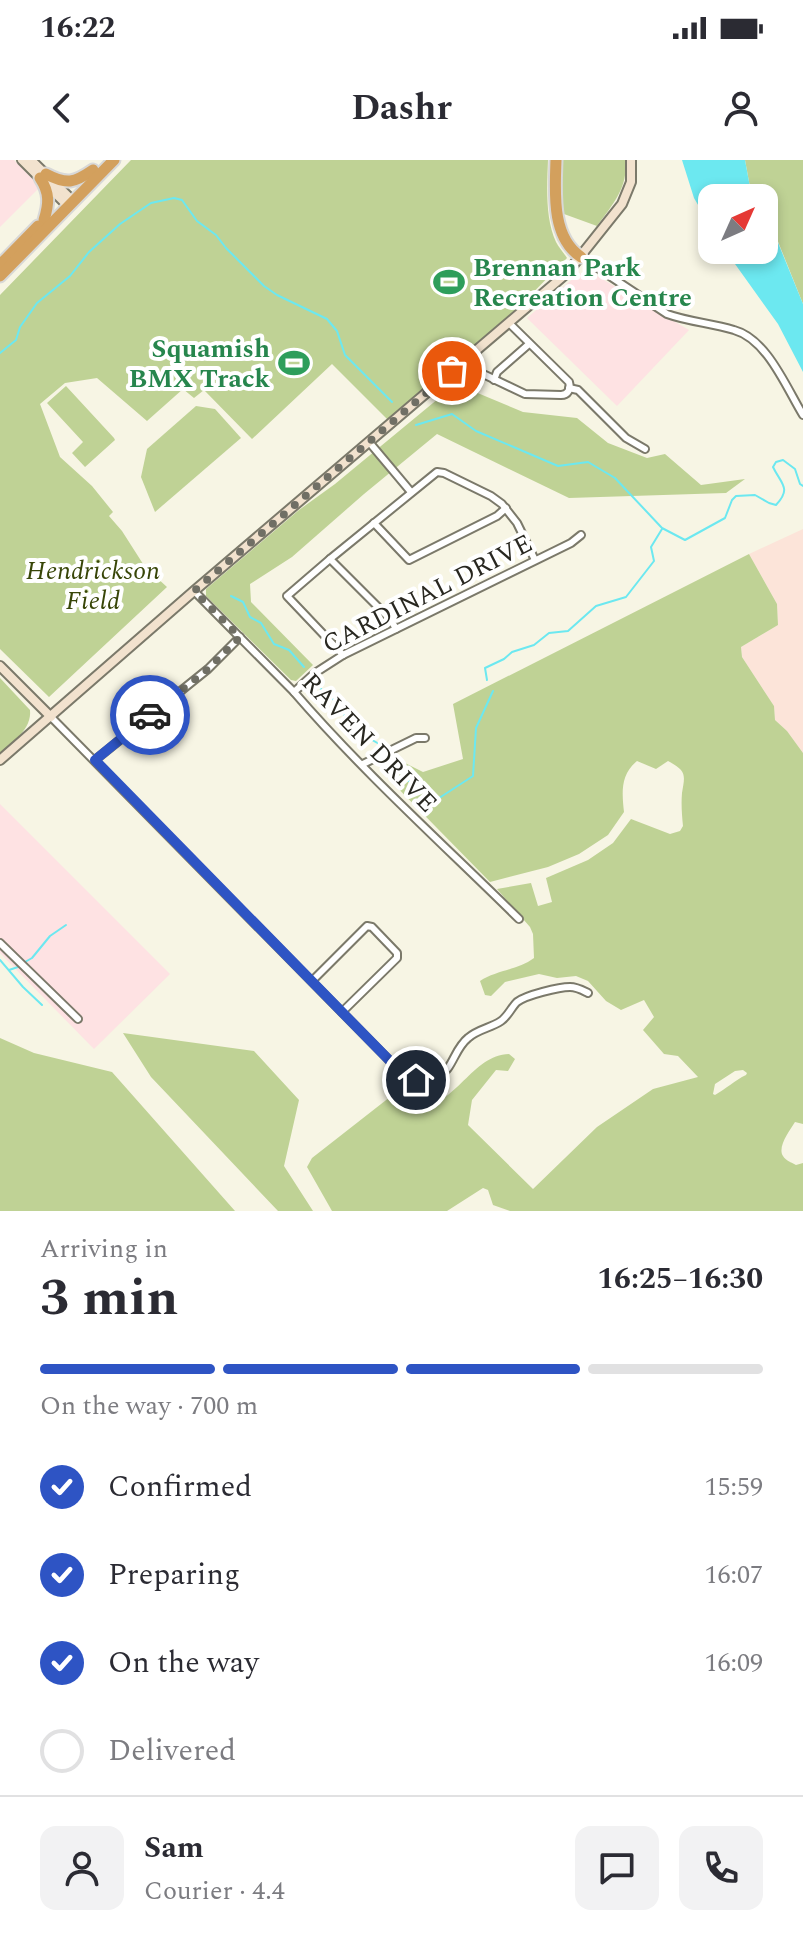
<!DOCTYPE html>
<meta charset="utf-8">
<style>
:root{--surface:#fff;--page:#f2f2f3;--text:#2b2b33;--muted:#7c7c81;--line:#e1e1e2;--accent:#2e54c4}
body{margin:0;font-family:Spectral,serif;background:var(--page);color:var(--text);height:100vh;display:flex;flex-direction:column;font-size:30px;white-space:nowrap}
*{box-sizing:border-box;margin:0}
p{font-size:26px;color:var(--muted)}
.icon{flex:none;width:44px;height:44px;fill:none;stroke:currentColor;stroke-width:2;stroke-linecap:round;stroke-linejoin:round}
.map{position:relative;height:1051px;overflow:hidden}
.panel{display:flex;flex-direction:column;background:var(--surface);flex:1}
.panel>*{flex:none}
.needle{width:52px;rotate:45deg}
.controls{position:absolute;left:698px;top:24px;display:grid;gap:16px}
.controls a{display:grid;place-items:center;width:80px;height:80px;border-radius:16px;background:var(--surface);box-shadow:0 4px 12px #0003;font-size:40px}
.pin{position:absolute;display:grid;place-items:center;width:68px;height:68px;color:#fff;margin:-34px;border:4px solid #fff;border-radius:50%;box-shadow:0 2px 8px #0007}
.courier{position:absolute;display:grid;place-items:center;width:80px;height:80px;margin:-40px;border:6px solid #2e54c4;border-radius:50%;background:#fff;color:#222;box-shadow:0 2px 10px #0007}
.head em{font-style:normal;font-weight:700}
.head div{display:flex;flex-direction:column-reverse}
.head{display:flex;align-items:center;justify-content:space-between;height:136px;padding:0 40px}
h1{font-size:52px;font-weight:700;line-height:60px}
.bar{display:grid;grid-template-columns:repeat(4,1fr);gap:12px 8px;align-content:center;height:96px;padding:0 40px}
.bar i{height:10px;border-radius:6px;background:var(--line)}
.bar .selected{background:var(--accent)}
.bar p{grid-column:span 4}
.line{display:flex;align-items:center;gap:20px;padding:0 40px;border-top:2px solid var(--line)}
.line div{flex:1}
.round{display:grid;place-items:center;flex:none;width:84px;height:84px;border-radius:16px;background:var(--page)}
ol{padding:0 40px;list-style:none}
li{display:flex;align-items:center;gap:24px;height:88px}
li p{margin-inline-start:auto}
li .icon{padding:8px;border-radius:50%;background:var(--accent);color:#fff;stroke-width:4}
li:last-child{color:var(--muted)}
li i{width:44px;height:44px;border:4px solid var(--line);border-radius:50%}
.status{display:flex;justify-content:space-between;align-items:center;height:56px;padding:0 40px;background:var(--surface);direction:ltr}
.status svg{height:22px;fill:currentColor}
header{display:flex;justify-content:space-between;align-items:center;height:104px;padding:0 40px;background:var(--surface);font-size:36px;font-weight:700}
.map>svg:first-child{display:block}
</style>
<div class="status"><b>16:22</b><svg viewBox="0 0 49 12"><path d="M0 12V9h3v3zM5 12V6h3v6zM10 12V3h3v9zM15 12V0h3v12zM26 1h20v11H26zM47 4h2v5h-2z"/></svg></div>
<header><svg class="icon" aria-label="back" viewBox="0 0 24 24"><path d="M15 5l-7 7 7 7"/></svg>Dashr<svg class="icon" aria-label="person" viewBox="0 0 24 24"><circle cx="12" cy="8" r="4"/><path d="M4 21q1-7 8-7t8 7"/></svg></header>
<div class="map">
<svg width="803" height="1051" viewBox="0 0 803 1051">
<rect width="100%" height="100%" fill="#f7f5e4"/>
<g fill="#fee2e3">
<polygon points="0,0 14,0 40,27 0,67"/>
<polygon points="584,112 592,113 689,170 617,246 527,158 576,116"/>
<polygon points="0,644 170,814 94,889 0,793"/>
</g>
<polygon fill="#fce4d9" points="803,369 803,593 787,571 775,560 774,546 742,497 741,487 778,465 777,444 749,394"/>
<g fill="#bfd295" fill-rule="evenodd">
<path d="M131,0H548C547,26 545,58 556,82C559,88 564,93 567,98L512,154L388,260L332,204L252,279L204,230L194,238L183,229L147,261L97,218L65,223L40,244L60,297L92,326L113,352L109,356L122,371L145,407L167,427L49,537L0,489V135Z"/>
<path d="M559,0H625C629,27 612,45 597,66L564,54L559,20Z"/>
<polygon points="745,0 803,0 803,144 771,64 764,60 764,38 752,38"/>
<polygon points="456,224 523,252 577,258 608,283 647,298 665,294 701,325 745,319 726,333 569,338 437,274 364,334 292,397 250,424 251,442 313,505 296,521 291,520 206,436 206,429 299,350 335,324"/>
<polygon points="66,226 114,278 115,280 85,307 72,293 83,282 47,243"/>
<polygon points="196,246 215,249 241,278 155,352 141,317 147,289"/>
<path d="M749,394L777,444L778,465L741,487L742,497L774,546L775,560L787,571L803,593V964L795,962C790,970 777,987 783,996C786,1001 791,1002 796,1005L803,1003V1051H510L493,1045L488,1030L483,1028L447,1051H332L307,1007L312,998L390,937C397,940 406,945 413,946C454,952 470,895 509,894L515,899L508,911L496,910L472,940L468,965L533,1029L597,967L653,929L698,917L678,896L664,894L643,870L654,857L644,840L621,850L606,841L588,821L576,816L557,818L539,814L505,822L491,836L485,835L480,821C497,810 518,810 534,798L533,774L530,767L497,729L531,723L538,746L552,742L546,718L588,700L613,683L631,659L670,674L680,671L683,666C682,656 681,644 682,633C685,615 687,611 668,601L656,609L637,601C620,615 622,633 624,652L608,675L579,694L548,707L490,722L381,611L391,596L423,612L463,599L453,544ZM743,910L747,913L746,915C735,920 726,929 715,935L713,934L715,924L735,911Z"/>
<path d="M0,518L30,550C32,569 13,582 0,593Z"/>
<polygon points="123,873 254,891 299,940 284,1006 313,1051 278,1051 151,917"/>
<polygon points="0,878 34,893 112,912 235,1051 0,1051"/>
</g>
<g fill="#6ce8f0">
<polygon points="682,0 745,0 752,38 712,38 712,69 694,38"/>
<polygon points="764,60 770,63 803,144 803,212 778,164 725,90 764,90"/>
</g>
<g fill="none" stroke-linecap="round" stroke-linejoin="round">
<g stroke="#6ce8f0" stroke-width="2">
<polyline points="0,193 16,180 20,167 37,143 70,116 89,92 120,64 151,43 174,38 182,40 197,61 216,75 226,88 264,126 277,135 327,159 337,171 345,195 392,242"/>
<path d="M416,265L452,254L476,271L558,306L588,302L615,318L662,368L685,380L725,358L732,340L736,336L755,335L769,343L776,345C792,328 781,324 773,307L776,302L783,300L795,309L800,324L803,326"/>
<polyline points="231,436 243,442 250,457 261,463 274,484 289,490 304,507"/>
<polyline points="487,520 485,508 504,499 512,492 534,485 549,473 568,471 596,446 626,437 654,401 651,387 662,369"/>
<path d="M314,523L343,548L345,559C357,563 362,563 365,576L381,585"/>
<polyline points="386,597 395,616 420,625 433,642 473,616 476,568 493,531"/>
<polyline points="0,800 23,827 42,845"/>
<polyline points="25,802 32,798 50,776 66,765"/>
<polyline points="9,810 18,807"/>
</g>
<defs>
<g id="street">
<path d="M581,97L667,154C689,162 712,163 734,170C767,179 786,227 803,255"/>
<path d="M468,198L481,213L525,234L561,235C568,235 571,229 569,222L509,163"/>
<polyline points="494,220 497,212 529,184"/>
<polyline points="569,228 578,230 626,278 645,289"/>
<polyline points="369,282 411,332"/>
<polyline points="374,363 409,400 497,356 506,348"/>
<polyline points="330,399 391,460 396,469"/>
<path d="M194,431L294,532C362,611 445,686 519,759"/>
<polyline points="343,495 287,436 330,399 437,312 444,313 491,336 502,344 517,363 535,400"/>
<polyline points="294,532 315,513 343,495 571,383 581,375"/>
<path d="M51,557L390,901C406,915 429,933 448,908C455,898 458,886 468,878C478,869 491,868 501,861C508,856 511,848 517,842C526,835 559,827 570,827C577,827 582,830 588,833"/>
<polyline points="95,600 208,509 240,477"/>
<polyline points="363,604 416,578 425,578"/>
<polyline points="0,783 78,859"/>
<polyline points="312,821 367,766 372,767 397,793 397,798 342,852"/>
</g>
<g id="secondary">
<polyline points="22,0 68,46"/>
<polyline points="31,0 73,41"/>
<polyline points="0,506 51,557"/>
<polyline points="0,600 194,431 567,113 622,44 631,22 631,0"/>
</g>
<g id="highway">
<path d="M556,0C555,32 551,77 581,97"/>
<path d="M46,14C67,25 74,23 93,10"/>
<path d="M40,18C50,33 49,44 44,60"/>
<polyline points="0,105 38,66"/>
<polyline points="0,116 114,0"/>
</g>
</defs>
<use href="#street" stroke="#7b796a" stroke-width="10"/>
<use href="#secondary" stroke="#7b796a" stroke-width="12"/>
<use href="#highway" stroke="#d8d8d7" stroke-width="15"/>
<use href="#street" stroke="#fff" stroke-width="6"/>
<use href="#secondary" stroke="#f2e2ce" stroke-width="8"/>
<use href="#highway" stroke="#d3a05d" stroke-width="11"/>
</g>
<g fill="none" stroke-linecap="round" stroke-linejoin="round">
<polyline stroke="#706f65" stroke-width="8" stroke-dasharray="0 14.4" points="150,555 208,509 240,477 194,431 452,211"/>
<polyline stroke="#2e54c4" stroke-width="10" points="150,555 95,600 390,901 406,915 416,920"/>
</g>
<defs>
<symbol id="stadium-bare" viewBox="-9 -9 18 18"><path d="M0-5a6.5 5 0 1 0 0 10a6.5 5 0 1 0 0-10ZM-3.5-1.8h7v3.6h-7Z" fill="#2e9e5b" stroke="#fff" stroke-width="2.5" paint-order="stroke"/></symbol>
</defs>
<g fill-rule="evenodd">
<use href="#stadium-bare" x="427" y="100" width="44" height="44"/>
<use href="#stadium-bare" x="272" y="181" width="44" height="44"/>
</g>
<g text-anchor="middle" stroke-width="8" stroke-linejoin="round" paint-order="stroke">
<g font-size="26" font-weight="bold" fill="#27864d" stroke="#fff" text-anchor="start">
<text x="473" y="116">Brennan Park<tspan x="473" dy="30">Recreation Centre</tspan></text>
<text x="270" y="197" text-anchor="end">Squamish<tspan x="270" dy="30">BMX Track</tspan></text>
</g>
<g font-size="26" font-style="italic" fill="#384608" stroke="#fff">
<text x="93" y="419">Hendrickson<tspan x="93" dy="30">Field</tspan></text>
</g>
<g font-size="26" fill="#282720" stroke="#fff">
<text transform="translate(427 433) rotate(-27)" y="9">CARDINAL DRIVE</text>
<text transform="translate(370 582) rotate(46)" y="9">RAVEN DRIVE</text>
</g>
</g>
</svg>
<div class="controls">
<a><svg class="needle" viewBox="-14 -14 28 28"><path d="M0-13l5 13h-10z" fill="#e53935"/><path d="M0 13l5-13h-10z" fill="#7c7c81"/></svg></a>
</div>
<div class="pin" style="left:452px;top:211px;background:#ea580c"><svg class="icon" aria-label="bag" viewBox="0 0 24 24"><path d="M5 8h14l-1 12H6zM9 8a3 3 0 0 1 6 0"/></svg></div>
<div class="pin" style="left:416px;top:920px;background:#1f2937"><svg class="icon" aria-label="home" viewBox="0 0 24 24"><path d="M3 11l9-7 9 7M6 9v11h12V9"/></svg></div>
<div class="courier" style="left:150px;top:555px"><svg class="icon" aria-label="car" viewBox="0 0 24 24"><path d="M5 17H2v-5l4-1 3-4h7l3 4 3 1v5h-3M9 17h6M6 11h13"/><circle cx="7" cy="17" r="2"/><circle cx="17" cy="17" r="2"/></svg></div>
</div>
<section class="panel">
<div class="head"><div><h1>3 min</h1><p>Arriving in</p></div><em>16:25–16:30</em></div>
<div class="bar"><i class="selected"></i><i class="selected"></i><i class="selected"></i><i></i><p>On the way · 700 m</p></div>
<ol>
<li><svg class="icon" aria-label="check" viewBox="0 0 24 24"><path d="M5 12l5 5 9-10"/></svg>Confirmed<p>15:59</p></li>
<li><svg class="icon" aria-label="check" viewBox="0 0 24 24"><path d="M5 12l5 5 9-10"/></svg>Preparing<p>16:07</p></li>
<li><svg class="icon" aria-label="check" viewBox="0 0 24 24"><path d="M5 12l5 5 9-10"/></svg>On the way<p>16:09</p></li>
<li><i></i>Delivered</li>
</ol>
<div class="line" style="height:144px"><a class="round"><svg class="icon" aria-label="person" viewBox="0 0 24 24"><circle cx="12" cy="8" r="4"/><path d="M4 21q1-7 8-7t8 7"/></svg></a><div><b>Sam</b><p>Courier · 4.4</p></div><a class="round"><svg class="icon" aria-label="chat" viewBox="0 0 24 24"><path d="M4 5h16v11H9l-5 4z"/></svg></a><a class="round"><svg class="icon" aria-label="phone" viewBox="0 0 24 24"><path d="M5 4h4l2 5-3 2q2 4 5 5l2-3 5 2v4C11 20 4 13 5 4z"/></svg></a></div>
</section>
